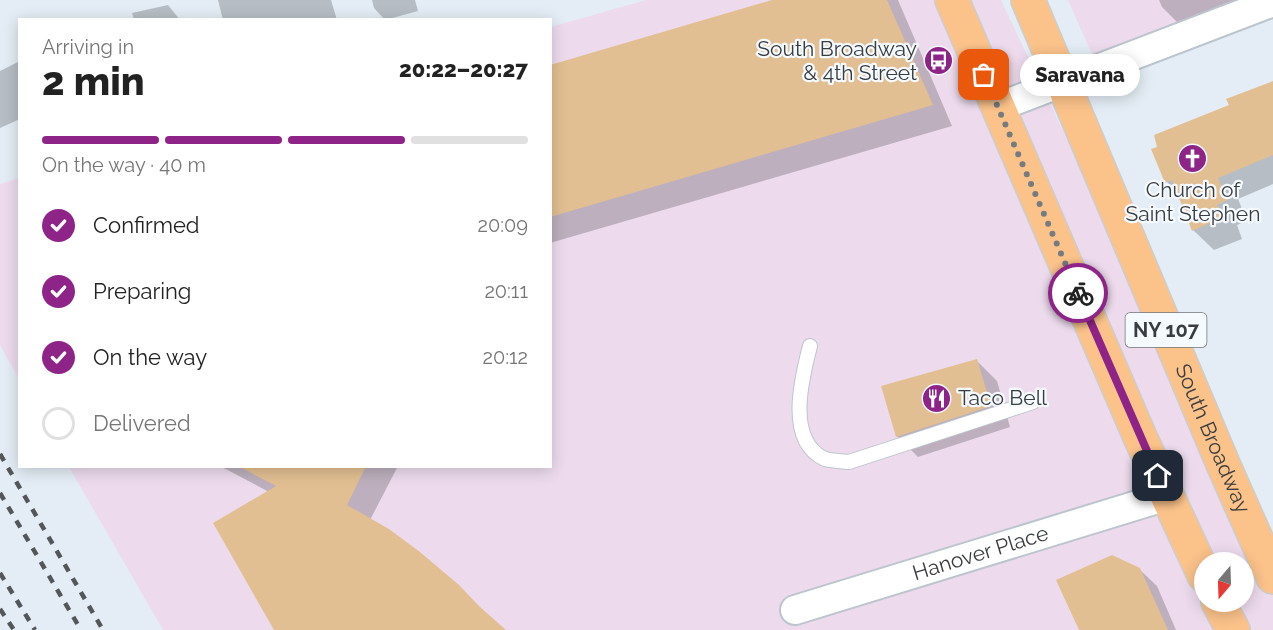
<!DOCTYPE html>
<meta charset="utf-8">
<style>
:root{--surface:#fff;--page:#f6f6f6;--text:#222;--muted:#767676;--line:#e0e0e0;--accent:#8e2488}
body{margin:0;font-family:Raleway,sans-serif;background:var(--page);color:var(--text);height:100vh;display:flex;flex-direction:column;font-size:22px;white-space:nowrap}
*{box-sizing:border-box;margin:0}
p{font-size:20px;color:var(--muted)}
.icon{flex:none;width:33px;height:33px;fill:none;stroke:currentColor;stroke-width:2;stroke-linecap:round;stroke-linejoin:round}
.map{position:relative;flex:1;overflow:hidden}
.side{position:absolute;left:18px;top:18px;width:534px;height:450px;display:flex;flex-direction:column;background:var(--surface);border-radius:0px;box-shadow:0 3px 15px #0003}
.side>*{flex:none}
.needle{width:39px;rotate:199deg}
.controls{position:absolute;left:1194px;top:552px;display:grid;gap:12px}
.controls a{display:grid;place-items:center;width:60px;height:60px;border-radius:50%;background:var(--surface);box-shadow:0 3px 15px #0003;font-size:30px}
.pin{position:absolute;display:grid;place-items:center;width:51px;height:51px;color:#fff;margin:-26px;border-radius:12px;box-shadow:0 3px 9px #0006}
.courier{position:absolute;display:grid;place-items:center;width:60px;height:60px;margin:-30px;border:4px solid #8e2488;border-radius:50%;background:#fff;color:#222;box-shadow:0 2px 8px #0007}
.bubble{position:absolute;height:42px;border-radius:21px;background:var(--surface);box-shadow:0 3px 15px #0003;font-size:20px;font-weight:800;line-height:42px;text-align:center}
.headline em{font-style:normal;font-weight:800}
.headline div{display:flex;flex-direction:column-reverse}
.headline{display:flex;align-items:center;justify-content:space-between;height:102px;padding:0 24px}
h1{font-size:39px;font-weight:800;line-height:45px}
.bar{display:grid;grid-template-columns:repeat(4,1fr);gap:9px 6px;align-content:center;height:72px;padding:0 24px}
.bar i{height:8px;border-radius:4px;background:var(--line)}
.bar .selected{background:var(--accent)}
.bar p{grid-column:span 4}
ol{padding:0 24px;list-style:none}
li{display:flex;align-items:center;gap:18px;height:66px}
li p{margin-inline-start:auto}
li .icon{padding:6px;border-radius:50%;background:var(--accent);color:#fff;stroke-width:4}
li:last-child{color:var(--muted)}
li i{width:33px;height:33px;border:3px solid var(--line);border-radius:50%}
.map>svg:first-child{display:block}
</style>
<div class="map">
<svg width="1273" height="630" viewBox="0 0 1273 630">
<rect width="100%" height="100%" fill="#e4edf5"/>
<g fill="#eddbed" fill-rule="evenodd">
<path d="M646,0H1001L1273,574V630H163L69,467L550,466L551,27ZM1204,562H1244V602H1204Z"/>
<polygon points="1068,0 1244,0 1093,57"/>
<polygon points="19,178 20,178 19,379 0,345 0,184"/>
</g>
<g fill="#0003">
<polygon points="218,0 331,0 337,20 223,20"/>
<polygon points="372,0 415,0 418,11 385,20 374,8"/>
<polygon points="777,0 898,0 952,126 550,243 550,66"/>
<polygon points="1159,0 1251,0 1183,28 1162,7"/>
<polygon points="168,5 180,20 134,20 132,13"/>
<polygon points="20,61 20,119 0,128 0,71"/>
<polygon points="1273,82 1273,184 1238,199 1247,221 1237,225 1242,239 1214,250 1193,230 1179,194 1167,182 1231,105"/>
<polygon points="976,360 997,381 1010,427 918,457 897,436"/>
<polygon points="220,466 398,466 370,520 504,630 275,630 269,492"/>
<polygon points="1139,569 1157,586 1176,630 1080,630"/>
</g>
<g fill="#e2bf92">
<polygon points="772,0 887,0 933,105 550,217 550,65"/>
<polygon points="1273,81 1273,155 1218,178 1227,200 1217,205 1222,218 1192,231 1172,180 1165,183 1151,149 1157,147 1154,135 1229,105 1226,99"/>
<polygon points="977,359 991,406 896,437 881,386"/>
<polygon points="238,466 366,466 347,505 389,529 420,552 459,585 479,606 506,630 274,630 213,523 276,486"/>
<polygon points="1112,555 1140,568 1168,630 1079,630 1056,580"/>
</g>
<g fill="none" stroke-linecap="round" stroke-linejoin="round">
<defs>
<path id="lane" d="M810,346C802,377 785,441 825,459C832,461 842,461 849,462L1033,402"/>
<g id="street">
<polyline points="998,107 1273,2"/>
<path id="s1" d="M795,610L1167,496"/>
</g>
<g id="primary">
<polyline points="952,0 1140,437 1204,575"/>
<path id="s2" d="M1028,0L1223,464L1273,577"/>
<polyline points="1218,602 1233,630"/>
</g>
</defs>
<use href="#lane" stroke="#bcc5cd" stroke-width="16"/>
<use href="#street" stroke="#bcc5cd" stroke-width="32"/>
<use href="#primary" stroke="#cccdcd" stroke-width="36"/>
<use href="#lane" stroke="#fff" stroke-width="14"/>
<use href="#street" stroke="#fff" stroke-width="28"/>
<use href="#primary" stroke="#fbc28a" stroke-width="33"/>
<g stroke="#53575b" stroke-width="4.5" stroke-dasharray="8 8" stroke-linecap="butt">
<polyline points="0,454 103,630"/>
<polyline points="0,493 81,630"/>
<polyline points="0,573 35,630"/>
<polyline points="0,609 14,630"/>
</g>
</g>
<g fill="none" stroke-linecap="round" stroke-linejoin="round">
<polyline stroke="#767b7f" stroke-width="6" stroke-dasharray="0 10.8" points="984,75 1078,293"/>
<polyline stroke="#8e2488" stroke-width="8" points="1078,293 1158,476"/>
</g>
<defs>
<symbol id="bus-disc" viewBox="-11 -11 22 22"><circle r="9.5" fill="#8e2488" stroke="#f4fafe"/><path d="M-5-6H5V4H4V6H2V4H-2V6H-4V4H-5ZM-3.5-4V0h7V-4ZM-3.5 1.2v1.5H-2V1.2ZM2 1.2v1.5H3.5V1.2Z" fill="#fff"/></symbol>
<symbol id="church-disc" viewBox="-11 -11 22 22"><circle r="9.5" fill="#8e2488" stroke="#f4fafe"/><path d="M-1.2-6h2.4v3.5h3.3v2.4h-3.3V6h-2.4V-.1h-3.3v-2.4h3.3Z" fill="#fff"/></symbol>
<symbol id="restaurant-disc" viewBox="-11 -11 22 22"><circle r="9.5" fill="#8e2488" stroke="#f4fafe"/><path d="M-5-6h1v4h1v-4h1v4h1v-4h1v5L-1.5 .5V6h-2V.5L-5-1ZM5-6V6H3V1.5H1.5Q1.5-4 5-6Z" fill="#fff"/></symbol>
</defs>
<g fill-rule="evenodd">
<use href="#bus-disc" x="922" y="44" width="33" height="33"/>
<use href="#church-disc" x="1176" y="142" width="33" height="33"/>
<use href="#restaurant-disc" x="920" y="382" width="33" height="33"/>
</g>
<g text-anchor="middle" stroke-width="4.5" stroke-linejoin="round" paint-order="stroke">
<rect fill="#f4fafe" stroke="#727679" stroke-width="1.5" x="1125.5" y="313" width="81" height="34" rx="4.5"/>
<g font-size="20" font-weight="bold" fill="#3a3d40">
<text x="1166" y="337">NY 107</text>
</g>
<g font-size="21" fill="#3a3d40" stroke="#f4fafe" text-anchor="end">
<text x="917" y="56">South Broadway<tspan x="917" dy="24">&amp; 4th Street</tspan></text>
<text x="1193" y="197" text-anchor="middle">Church of<tspan x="1193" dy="24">Saint Stephen</tspan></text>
<text x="958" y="405" text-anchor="start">Taco Bell</text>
</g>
<g font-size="21" fill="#3a3d40" stroke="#f4fafe">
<text dy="7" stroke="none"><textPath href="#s2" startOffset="476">South Broadway</textPath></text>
<text dy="7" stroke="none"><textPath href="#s1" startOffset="194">Hanover Place</textPath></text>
</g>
</g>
</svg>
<div class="controls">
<a><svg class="needle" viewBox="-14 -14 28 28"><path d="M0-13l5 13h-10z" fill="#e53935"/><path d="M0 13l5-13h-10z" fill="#767676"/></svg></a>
</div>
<div class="pin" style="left:984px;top:75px;background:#ea580c"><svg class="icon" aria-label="bag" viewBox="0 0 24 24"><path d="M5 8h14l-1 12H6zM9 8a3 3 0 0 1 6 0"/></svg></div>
<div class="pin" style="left:1158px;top:476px;background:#1f2937"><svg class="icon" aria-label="home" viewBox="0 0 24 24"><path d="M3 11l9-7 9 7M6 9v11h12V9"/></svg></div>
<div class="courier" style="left:1078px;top:293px"><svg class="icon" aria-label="bike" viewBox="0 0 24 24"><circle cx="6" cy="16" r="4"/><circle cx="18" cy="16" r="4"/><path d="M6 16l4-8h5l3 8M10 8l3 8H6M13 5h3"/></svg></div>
<div class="bubble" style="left:1020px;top:54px;width:120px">Saravana</div>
<section class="side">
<div class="headline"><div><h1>2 min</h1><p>Arriving in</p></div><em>20:22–20:27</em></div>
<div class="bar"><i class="selected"></i><i class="selected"></i><i class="selected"></i><i></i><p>On the way · 40 m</p></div>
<ol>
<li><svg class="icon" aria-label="check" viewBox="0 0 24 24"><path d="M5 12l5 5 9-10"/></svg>Confirmed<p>20:09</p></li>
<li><svg class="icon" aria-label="check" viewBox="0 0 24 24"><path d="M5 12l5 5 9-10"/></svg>Preparing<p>20:11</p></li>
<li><svg class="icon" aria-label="check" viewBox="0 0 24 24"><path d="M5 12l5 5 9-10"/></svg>On the way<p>20:12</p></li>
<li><i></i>Delivered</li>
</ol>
</section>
</div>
